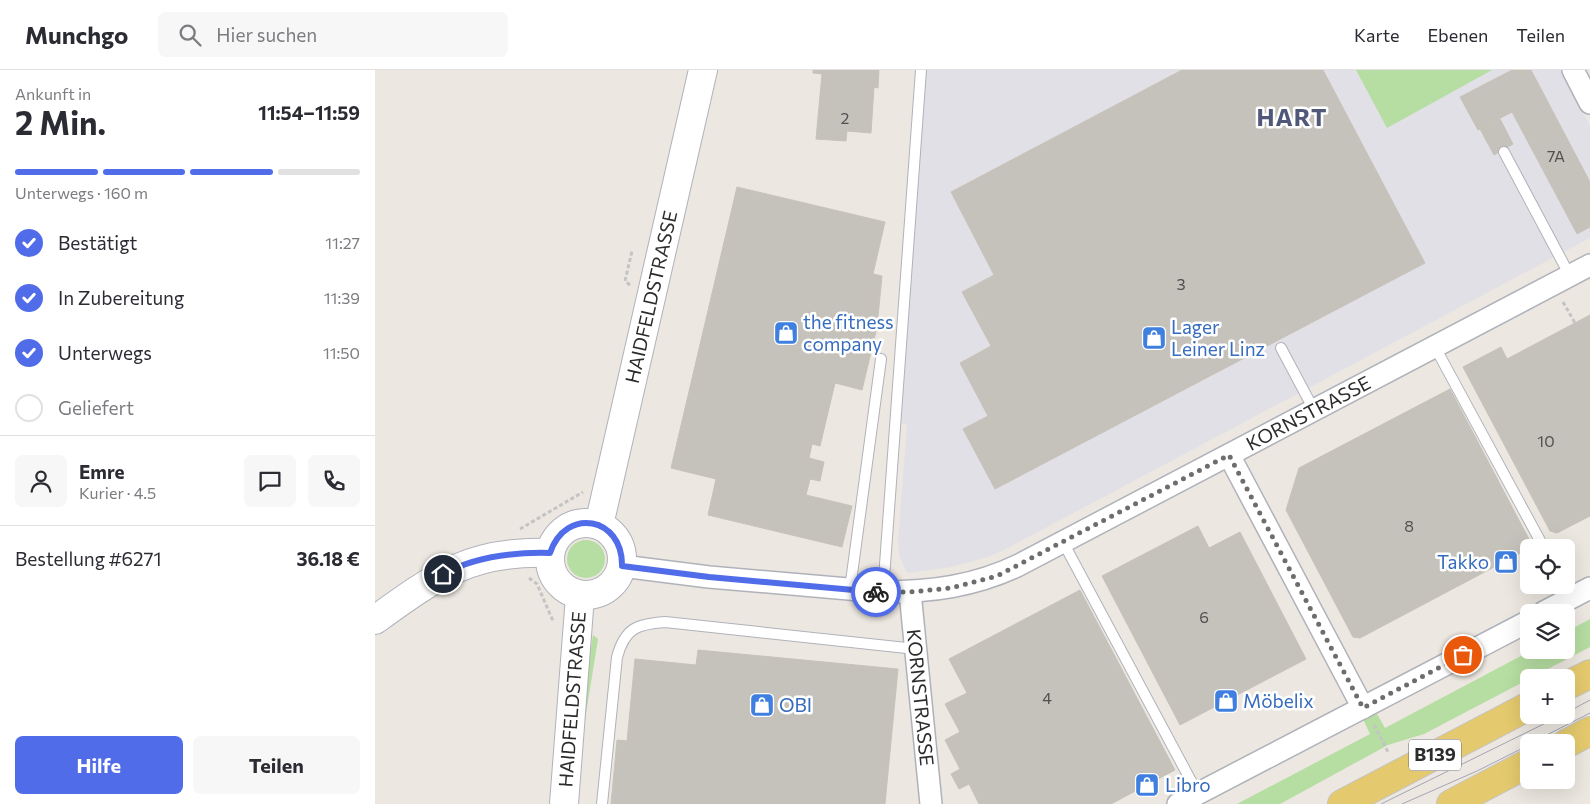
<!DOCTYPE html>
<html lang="de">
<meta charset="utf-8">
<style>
:root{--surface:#fff;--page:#f7f7f7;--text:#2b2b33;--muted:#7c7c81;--line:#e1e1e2;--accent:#506ce9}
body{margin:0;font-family:Commissioner,sans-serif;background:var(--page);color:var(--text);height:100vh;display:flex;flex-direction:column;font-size:19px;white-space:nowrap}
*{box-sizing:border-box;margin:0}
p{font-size:16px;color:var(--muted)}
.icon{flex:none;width:28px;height:28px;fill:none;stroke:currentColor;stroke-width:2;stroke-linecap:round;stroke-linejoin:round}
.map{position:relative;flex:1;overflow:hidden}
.drawer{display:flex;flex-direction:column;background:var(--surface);width:375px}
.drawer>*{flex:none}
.buttons{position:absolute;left:1145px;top:469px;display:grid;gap:10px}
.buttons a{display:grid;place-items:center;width:55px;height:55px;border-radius:8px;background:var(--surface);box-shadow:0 5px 20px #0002;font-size:25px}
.pin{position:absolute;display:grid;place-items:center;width:42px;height:42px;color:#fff;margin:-21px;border:2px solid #fff;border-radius:50%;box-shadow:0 1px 5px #0007}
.courier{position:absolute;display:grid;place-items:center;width:50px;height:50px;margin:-25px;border:4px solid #506ce9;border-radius:50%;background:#fff;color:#222;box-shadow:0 1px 6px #0007}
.overview em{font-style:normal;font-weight:700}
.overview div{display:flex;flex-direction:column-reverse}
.overview{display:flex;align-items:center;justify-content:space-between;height:85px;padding:0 15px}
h1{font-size:32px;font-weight:700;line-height:38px}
.bar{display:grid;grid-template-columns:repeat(4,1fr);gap:8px 5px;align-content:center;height:60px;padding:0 15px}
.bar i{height:6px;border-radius:4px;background:var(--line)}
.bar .selected{background:var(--accent)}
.bar p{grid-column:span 4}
.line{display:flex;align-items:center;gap:12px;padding:0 15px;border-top:1px solid var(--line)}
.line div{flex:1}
.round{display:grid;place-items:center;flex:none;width:52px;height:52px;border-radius:8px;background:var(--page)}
ol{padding:0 15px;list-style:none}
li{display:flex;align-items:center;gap:15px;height:55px}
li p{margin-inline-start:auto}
li .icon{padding:5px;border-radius:50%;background:var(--accent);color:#fff;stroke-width:4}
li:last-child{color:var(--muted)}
li i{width:28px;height:28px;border:2px solid var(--line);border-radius:50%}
.primary-button{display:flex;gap:10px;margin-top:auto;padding:10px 15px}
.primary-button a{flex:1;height:58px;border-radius:8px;background:var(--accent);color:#fff;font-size:20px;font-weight:700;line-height:58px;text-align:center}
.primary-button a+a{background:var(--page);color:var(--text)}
header{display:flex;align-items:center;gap:30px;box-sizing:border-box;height:70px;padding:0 25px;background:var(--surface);border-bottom:1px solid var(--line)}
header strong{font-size:24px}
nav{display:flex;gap:28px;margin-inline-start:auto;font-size:18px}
.search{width:350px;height:45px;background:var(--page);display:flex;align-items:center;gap:12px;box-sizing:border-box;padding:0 18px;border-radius:8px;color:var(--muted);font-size:19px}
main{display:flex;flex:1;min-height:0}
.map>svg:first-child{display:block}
</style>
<header>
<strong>Munchgo</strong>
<div class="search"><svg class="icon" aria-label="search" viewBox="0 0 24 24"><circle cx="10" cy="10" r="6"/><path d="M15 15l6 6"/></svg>Hier suchen</div>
<nav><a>Karte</a><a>Ebenen</a><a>Teilen</a></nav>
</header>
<main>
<section class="drawer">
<div class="overview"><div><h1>2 Min.</h1><p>Ankunft in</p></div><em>11:54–11:59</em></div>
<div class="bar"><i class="selected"></i><i class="selected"></i><i class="selected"></i><i></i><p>Unterwegs · 160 m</p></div>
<ol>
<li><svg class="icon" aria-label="check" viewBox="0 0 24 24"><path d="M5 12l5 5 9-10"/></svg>Bestätigt<p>11:27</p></li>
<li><svg class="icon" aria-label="check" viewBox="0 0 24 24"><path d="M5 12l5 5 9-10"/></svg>In Zubereitung<p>11:39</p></li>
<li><svg class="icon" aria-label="check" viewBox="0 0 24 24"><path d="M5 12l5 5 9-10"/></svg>Unterwegs<p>11:50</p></li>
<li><i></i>Geliefert</li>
</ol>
<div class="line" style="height:90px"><a class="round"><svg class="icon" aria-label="person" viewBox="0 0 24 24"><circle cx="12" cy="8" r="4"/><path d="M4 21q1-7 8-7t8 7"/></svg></a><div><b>Emre</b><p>Kurier · 4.5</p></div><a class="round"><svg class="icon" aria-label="chat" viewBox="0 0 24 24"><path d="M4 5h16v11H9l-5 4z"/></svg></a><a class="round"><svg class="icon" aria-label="phone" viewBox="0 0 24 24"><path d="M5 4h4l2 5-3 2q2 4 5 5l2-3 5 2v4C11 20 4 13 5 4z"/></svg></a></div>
<div class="line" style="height:65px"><div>Bestellung #6271</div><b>36.18 €</b></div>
<div class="primary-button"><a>Hilfe</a><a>Teilen</a></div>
</section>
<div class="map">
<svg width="1215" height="734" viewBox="0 0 1215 734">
<rect width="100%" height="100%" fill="#ece7e0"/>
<polygon fill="#e1e0e6" points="552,0 1185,0 1215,56 1215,168 629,480 613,487 576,497 532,503 525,488 523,472 532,354 523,353"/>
<g fill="#b6dda2">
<polygon points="981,0 1117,0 1012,58"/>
<circle cx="211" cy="489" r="19"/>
<polygon points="1215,549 1215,577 1049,664 1013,675 905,734 862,734 995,664 988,649 1001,642 1010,658 1157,580 1191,580 1191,562"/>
<polygon points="218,565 223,569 209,656 203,734 197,734 204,656"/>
</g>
<g fill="#c5c1bb" stroke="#c8c3b9">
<polygon points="438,0 504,0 503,18 499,17 496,63 472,61 471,71 441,69 447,4 438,3"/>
<polygon points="807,0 948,0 1050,193 620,419 588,359 613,346 585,293 616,276 587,222 619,205 576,122"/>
<polygon points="1137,0 1156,0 1215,112 1215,157 1202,164 1137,42 1103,60 1085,27"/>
<polygon points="1125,49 1138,74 1119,85 1105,59"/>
<polygon points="362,117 510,152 472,316 460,313 445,376 437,374 434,388 449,392 445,411 435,409 431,425 477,436 467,477 333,445 341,409 296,398"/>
<polygon points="498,204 507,206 502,257 487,320 472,316"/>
<polygon points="1215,245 1215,446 1182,463 1175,461 1088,297 1126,277 1132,289"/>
<polygon points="1075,319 1156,473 1155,478 985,568 978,567 911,440 924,398"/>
<polygon points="823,456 834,478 865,462 931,589 805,655 727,506"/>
<polygon points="705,520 800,700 736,734 604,734 594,714 584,719 576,704 585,699 570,670 585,662 570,634 592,623 574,589"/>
<polygon points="323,580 523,599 510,734 236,734 242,670 252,671 260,589 321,595"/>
</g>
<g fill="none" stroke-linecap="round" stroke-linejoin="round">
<defs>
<g id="lane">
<polyline points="1129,82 1195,206"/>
<polyline points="1060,277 1169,478"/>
<polyline points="906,278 939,340"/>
<polyline points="688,472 823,724"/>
<polyline points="475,519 506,289"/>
<polyline points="508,522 546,0"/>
<path d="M227,734L242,587C250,558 262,554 290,552L541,579"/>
</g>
<g id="street">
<polyline points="1198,0 1215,33"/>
<polyline points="854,385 988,638"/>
<path id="s1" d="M247,496L334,507L508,522C557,522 600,516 644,495L1215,195"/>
<path id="s2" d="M535,522L556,734"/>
<polyline points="1169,542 1215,518"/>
<polyline points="803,734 1154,551"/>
</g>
<g id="secondary">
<circle cx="211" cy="489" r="36"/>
<path id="s3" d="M224,455L328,0"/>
<path d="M0,550C61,506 96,480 175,483"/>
<path id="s4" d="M189,734L205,526"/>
</g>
<g id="primary">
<polyline points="1191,616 1215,604"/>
<polyline points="1191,674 1215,661"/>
<polyline points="967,734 1154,636"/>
<polyline points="1076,734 1154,693"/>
</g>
</defs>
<use href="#lane" stroke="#b0b2bb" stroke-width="12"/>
<use href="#street" stroke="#b0b2bb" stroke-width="24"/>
<use href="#secondary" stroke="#b0b2bb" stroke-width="30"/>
<use href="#primary" stroke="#c4c4c4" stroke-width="30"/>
<g stroke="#c4c4c4" stroke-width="3" stroke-dasharray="4 2.5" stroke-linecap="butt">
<polyline points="255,215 250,211 257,181"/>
<polyline points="1188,232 1200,253"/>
<polyline points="145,459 208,422"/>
<polyline points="154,508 162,514 178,551"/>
<polyline points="999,655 1013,682"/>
</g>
<use href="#lane" stroke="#fff" stroke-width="10"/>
<use href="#street" stroke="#fff" stroke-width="21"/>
<use href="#secondary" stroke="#fff" stroke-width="28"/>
<use href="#primary" stroke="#e4c96e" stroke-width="28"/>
<g stroke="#a3a5b4" stroke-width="1">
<polyline points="1191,643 1215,630"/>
<polyline points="1158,672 1215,643"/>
<polyline points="1006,734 1187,645"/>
<polyline points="1027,734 1102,701 1154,675"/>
</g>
</g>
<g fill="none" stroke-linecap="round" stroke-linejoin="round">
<polyline stroke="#6f6d6b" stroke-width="5" stroke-dasharray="0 9" points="501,522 535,522 576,518 622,506 854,385 988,638 1088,585"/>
<path stroke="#506ce9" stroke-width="6" d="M68,504C101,486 138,482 175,483C191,436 248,447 247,496L334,507L501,522"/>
</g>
<defs>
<symbol id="shop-square" viewBox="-11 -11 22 22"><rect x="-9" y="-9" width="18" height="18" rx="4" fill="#3f7fe0" stroke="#fff"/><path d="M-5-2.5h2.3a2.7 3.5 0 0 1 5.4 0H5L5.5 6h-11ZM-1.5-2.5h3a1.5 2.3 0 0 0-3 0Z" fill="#fff"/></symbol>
</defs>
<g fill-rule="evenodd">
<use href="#shop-square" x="397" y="249" width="28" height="28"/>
<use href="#shop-square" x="765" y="254" width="28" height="28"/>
<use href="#shop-square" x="1117" y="478" width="28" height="28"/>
<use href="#shop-square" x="837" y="617" width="28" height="28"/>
<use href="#shop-square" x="373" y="621" width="28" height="28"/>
<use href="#shop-square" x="758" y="701" width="28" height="28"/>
</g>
<g text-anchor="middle" stroke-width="5" stroke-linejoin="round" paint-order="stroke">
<g font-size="16" fill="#525150">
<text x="470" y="54">2</text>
<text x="1181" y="92">7A</text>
<text x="806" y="220">3</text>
<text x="1171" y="377">10</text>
<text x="1034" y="462">8</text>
<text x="829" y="553">6</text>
<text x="672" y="634">4</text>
</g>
<rect fill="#fff" stroke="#6b6b6b" stroke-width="1" x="1034" y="669.5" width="52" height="31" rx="4"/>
<g font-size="18" font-weight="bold" fill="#2c2c2c">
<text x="1060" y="691">B139</text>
</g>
<g font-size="19" fill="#2c2c2c" stroke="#fff">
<text dy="7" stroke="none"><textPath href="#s3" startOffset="234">HAIDFELDSTRASSE</textPath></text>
<text dy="7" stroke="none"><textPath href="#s1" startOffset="729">KORNSTRASSE</textPath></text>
<text dy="7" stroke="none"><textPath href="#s2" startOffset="106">KORNSTRASSE</textPath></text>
<text dy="7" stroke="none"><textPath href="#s4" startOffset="105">HAIDFELDSTRASSE</textPath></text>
</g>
<g font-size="19" fill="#366cbe" stroke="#fff" text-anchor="start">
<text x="428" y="259">the fitness<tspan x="428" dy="22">company</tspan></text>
<text x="796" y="264">Lager<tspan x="796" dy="22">Leiner Linz</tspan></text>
<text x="1114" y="499" text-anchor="end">Takko</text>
<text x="868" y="638">Möbelix</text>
<text x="404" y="642">OBI</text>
<text x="790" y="722">Libro</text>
</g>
<g font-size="24" font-weight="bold" letter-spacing="1" fill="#505779" stroke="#fff">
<text x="917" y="56">HART</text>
</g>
</g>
</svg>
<div class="buttons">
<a><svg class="icon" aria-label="locate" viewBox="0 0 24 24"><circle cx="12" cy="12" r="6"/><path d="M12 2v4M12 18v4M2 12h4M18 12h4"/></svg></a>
<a><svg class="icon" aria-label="layers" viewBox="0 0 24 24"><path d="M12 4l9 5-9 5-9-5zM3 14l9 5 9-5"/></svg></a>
<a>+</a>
<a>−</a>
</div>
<div class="pin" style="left:1088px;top:585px;background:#ea580c"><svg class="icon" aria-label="bag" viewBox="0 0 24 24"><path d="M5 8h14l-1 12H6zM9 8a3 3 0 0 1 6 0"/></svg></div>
<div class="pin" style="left:68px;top:504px;background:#1f2937"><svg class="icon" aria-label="home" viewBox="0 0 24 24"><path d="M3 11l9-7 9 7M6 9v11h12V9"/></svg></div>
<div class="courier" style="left:501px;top:522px"><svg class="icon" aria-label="bike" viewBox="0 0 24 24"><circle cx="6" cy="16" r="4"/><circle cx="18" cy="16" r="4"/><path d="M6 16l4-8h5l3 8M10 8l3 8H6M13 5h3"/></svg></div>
</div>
</main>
